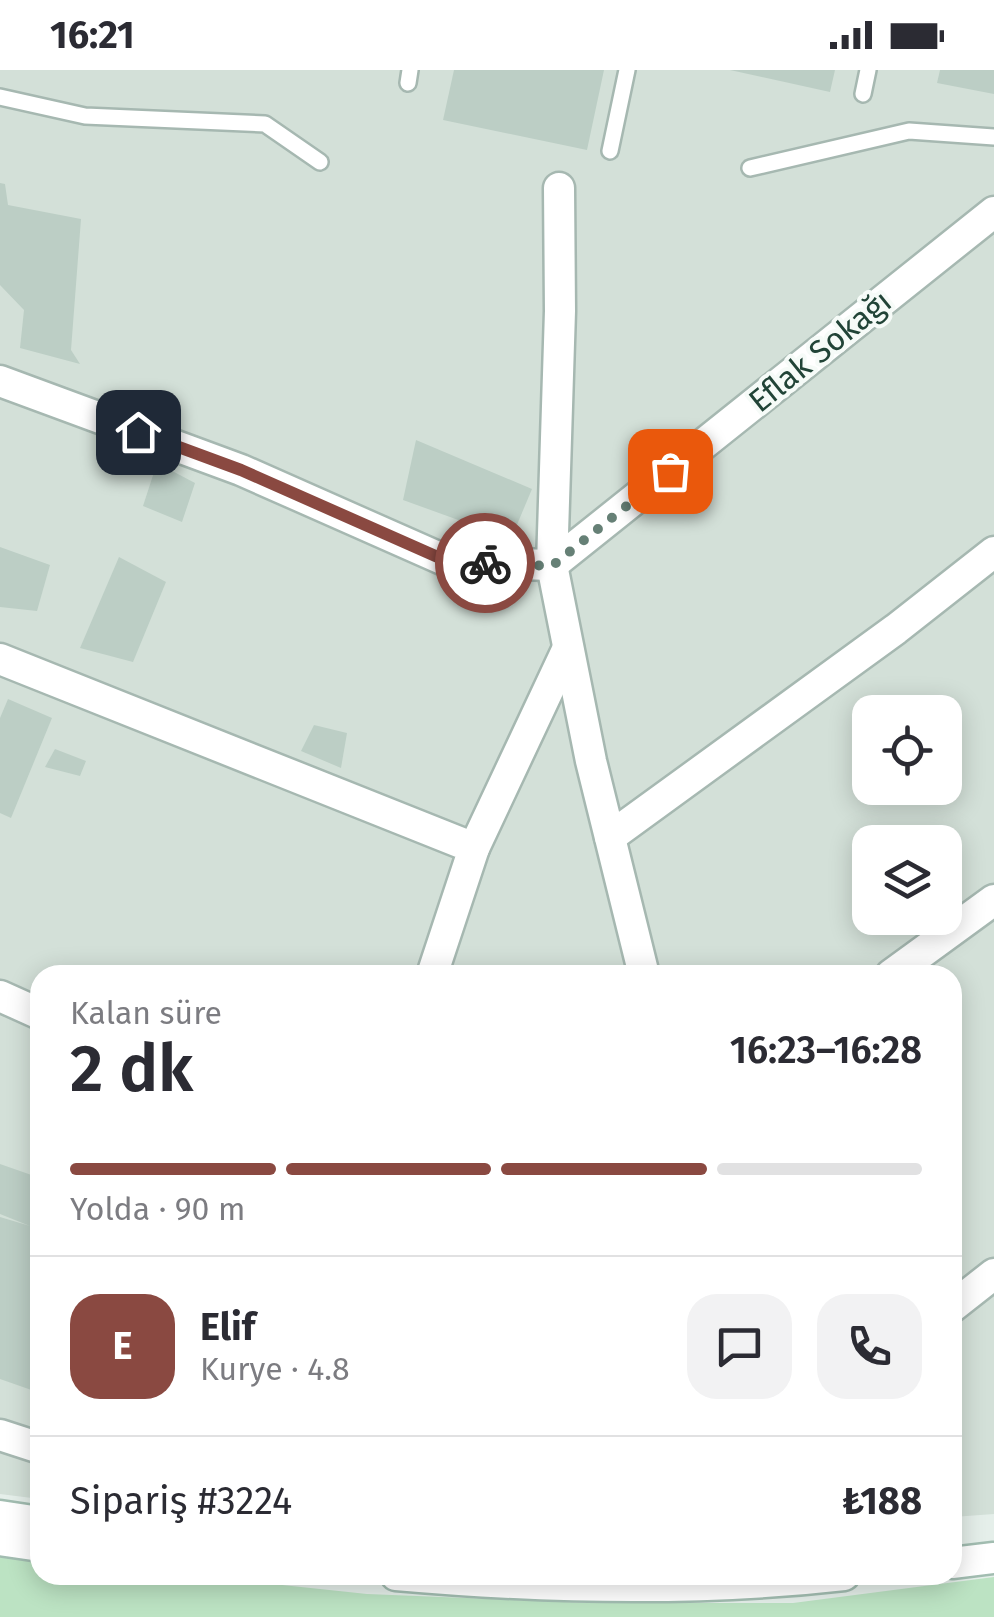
<!DOCTYPE html>
<html lang="tr">
<meta charset="utf-8">
<style>
:root{--surface:#fff;--page:#f2f2f3;--text:#2b2b33;--muted:#7c7c81;--line:#e1e1e2;--accent:#8a4941}
body{margin:0;font-family:"Fira Sans",sans-serif;background:var(--page);color:var(--text);height:100vh;display:flex;flex-direction:column;font-size:38px;white-space:nowrap}
*{box-sizing:border-box;margin:0}
p{font-size:32px;color:var(--muted)}
.icon{flex:none;width:55px;height:55px;fill:none;stroke:currentColor;stroke-width:2;stroke-linecap:round;stroke-linejoin:round}
.map{position:relative;flex:1;overflow:hidden}
.side{position:absolute;left:30px;top:895px;width:932px;height:620px;display:flex;flex-direction:column;background:var(--surface);border-radius:30px;box-shadow:0 5px 25px #0003}
.side>*{flex:none}
.controls{position:absolute;left:852px;top:625px;display:grid;gap:20px}
.controls a{display:grid;place-items:center;width:110px;height:110px;border-radius:20px;background:var(--surface);box-shadow:0 5px 25px #0003;font-size:50px}
.pin{position:absolute;display:grid;place-items:center;width:85px;height:85px;color:#fff;margin:-42px;border-radius:20px;box-shadow:0 5px 15px #0006}
.courier{position:absolute;display:grid;place-items:center;width:100px;height:100px;margin:-50px;border:8px solid #8a4941;border-radius:50%;background:#fff;color:#222;box-shadow:0 2px 12px #0007}
.head em{font-style:normal;font-weight:600}
.head div{display:flex;flex-direction:column-reverse}
.head{display:flex;align-items:center;justify-content:space-between;height:170px;padding:0 40px}
h1{font-size:65px;font-weight:600;line-height:75px}
.bar{display:grid;grid-template-columns:repeat(4,1fr);gap:15px 10px;align-content:center;height:120px;padding:0 40px}
.bar i{height:12px;border-radius:8px;background:var(--line)}
.bar .selected{background:var(--accent)}
.bar p{grid-column:span 4}
.line{display:flex;align-items:center;gap:25px;padding:0 40px;border-top:2px solid var(--line)}
.line div{flex:1}
.round{display:grid;place-items:center;flex:none;width:105px;height:105px;border-radius:30px;background:var(--page)}
.status{display:flex;justify-content:space-between;align-items:center;height:70px;padding:0 50px;background:var(--surface);direction:ltr}
.status svg{height:28px;fill:currentColor}
.map>svg:first-child{display:block}
</style>
<div class="status"><b>16:21</b><svg viewBox="0 0 49 12"><path d="M0 12V9h3v3zM5 12V6h3v6zM10 12V3h3v9zM15 12V0h3v12zM26 1h20v11H26zM47 4h2v5h-2z"/></svg></div>
<div class="map">
<svg width="994" height="1547" viewBox="0 0 994 1547">
<rect width="100%" height="100%" fill="#e5efea"/>
<path fill="#d3e0d8" fill-rule="evenodd" d="M0,0H994V1444L953,1447L952,905H40V1429L0,1424ZM870,642H945V718H870ZM870,772H945V848H870Z"/>
<polygon fill="#bce3c3" points="0,1483 40,1489 40,1505 189,1505 367,1524 589,1533 793,1533 994,1507 994,1547 0,1547"/>
<g fill="#bccec5">
<polygon points="454,0 604,0 587,80 443,50"/>
<polygon points="730,0 835,0 830,22"/>
<polygon points="940,0 994,0 994,24 937,13"/>
<polygon points="0,113 5,114 8,135 81,149 71,280 80,294 20,278 24,240 0,215"/>
<polygon points="416,370 532,419 511,469 403,430"/>
<polygon points="157,393 195,413 182,452 143,436"/>
<polygon points="0,477 50,495 37,541 0,537"/>
<polygon points="119,487 166,512 133,592 80,578"/>
<polygon points="8,629 52,648 11,748 0,743 0,648"/>
<polygon points="314,655 347,663 341,698 301,681"/>
<polygon points="55,679 86,691 80,706 45,697"/>
<polygon points="0,1094 40,1108 40,1323 0,1309 0,1147 30,1156 0,1144"/>
</g>
<g fill="none" stroke-linecap="round" stroke-linejoin="round">
<defs>
<g id="service">
<polyline points="408,13 410,0"/>
<polyline points="863,24 868,0"/>
<polyline points="0,27 85,46 265,54 320,92"/>
<polyline points="610,81 627,0"/>
<polyline points="750,98 909,61 994,67"/>
</g>
<g id="minor">
<polyline points="559,118 560,241 552,495 591,691 644,905"/>
<polyline points="0,311 241,400 449,492 552,495 994,142"/>
<polyline points="0,589 474,778 432,905"/>
<polyline points="610,767 896,559 994,482"/>
<polyline points="474,778 568,578"/>
<polyline points="891,905 994,830"/>
<polyline points="0,926 40,944"/>
<polyline points="952,1237 994,1204"/>
<polyline points="0,1365 40,1378"/>
</g>
<g id="secondary">
<polyline points="0,1446 40,1452"/>
<polyline points="0,1470 40,1476"/>
<polyline points="952,1493 994,1488"/>
<path d="M396,1505C544,1518 695,1522 844,1505"/>
</g>
</defs>
<use href="#service" stroke="#a6b8b1" stroke-width="20"/>
<use href="#minor" stroke="#a6b8b1" stroke-width="35"/>
<use href="#secondary" stroke="#a2bdb1" stroke-width="35"/>
<use href="#service" stroke="#fff" stroke-width="15"/>
<use href="#minor" stroke="#fff" stroke-width="30"/>
<use href="#secondary" stroke="#fff" stroke-width="30"/>
</g>
<g fill="none" stroke-linecap="round" stroke-linejoin="round">
<polyline stroke="#668076" stroke-width="10" stroke-dasharray="0 18" points="485,493 552,496 670,401"/>
<polyline stroke="#8a4941" stroke-width="12" points="138,362 241,400 449,492 485,493"/>
</g>
<g text-anchor="middle" stroke-width="8" stroke-linejoin="round" paint-order="stroke">
<g font-size="32" fill="#214437" stroke="#f6fbf8">
<text transform="translate(820 281) rotate(-39)" y="11">Eflak Sokağı</text>
</g>
</g>
</svg>
<div class="controls">
<a><svg class="icon" aria-label="locate" viewBox="0 0 24 24"><circle cx="12" cy="12" r="6"/><path d="M12 2v4M12 18v4M2 12h4M18 12h4"/></svg></a>
<a><svg class="icon" aria-label="layers" viewBox="0 0 24 24"><path d="M12 4l9 5-9 5-9-5zM3 14l9 5 9-5"/></svg></a>
</div>
<div class="pin" style="left:670px;top:401px;background:#ea580c"><svg class="icon" aria-label="bag" viewBox="0 0 24 24"><path d="M5 8h14l-1 12H6zM9 8a3 3 0 0 1 6 0"/></svg></div>
<div class="pin" style="left:138px;top:362px;background:#1f2937"><svg class="icon" aria-label="home" viewBox="0 0 24 24"><path d="M3 11l9-7 9 7M6 9v11h12V9"/></svg></div>
<div class="courier" style="left:485px;top:493px"><svg class="icon" aria-label="bike" viewBox="0 0 24 24"><circle cx="6" cy="16" r="4"/><circle cx="18" cy="16" r="4"/><path d="M6 16l4-8h5l3 8M10 8l3 8H6M13 5h3"/></svg></div>
<section class="side">
<div class="head"><div><h1>2 dk</h1><p>Kalan süre</p></div><em>16:23–16:28</em></div>
<div class="bar"><i class="selected"></i><i class="selected"></i><i class="selected"></i><i></i><p>Yolda · 90 m</p></div>
<div class="line" style="height:180px"><b class="round" style="background:var(--accent);color:#fff">E</b><div><b>Elif</b><p>Kurye · 4.8</p></div><a class="round"><svg class="icon" aria-label="chat" viewBox="0 0 24 24"><path d="M4 5h16v11H9l-5 4z"/></svg></a><a class="round"><svg class="icon" aria-label="phone" viewBox="0 0 24 24"><path d="M5 4h4l2 5-3 2q2 4 5 5l2-3 5 2v4C11 20 4 13 5 4z"/></svg></a></div>
<div class="line" style="height:130px"><div>Sipariş #3224</div><b>₺188</b></div>
</section>
</div>
